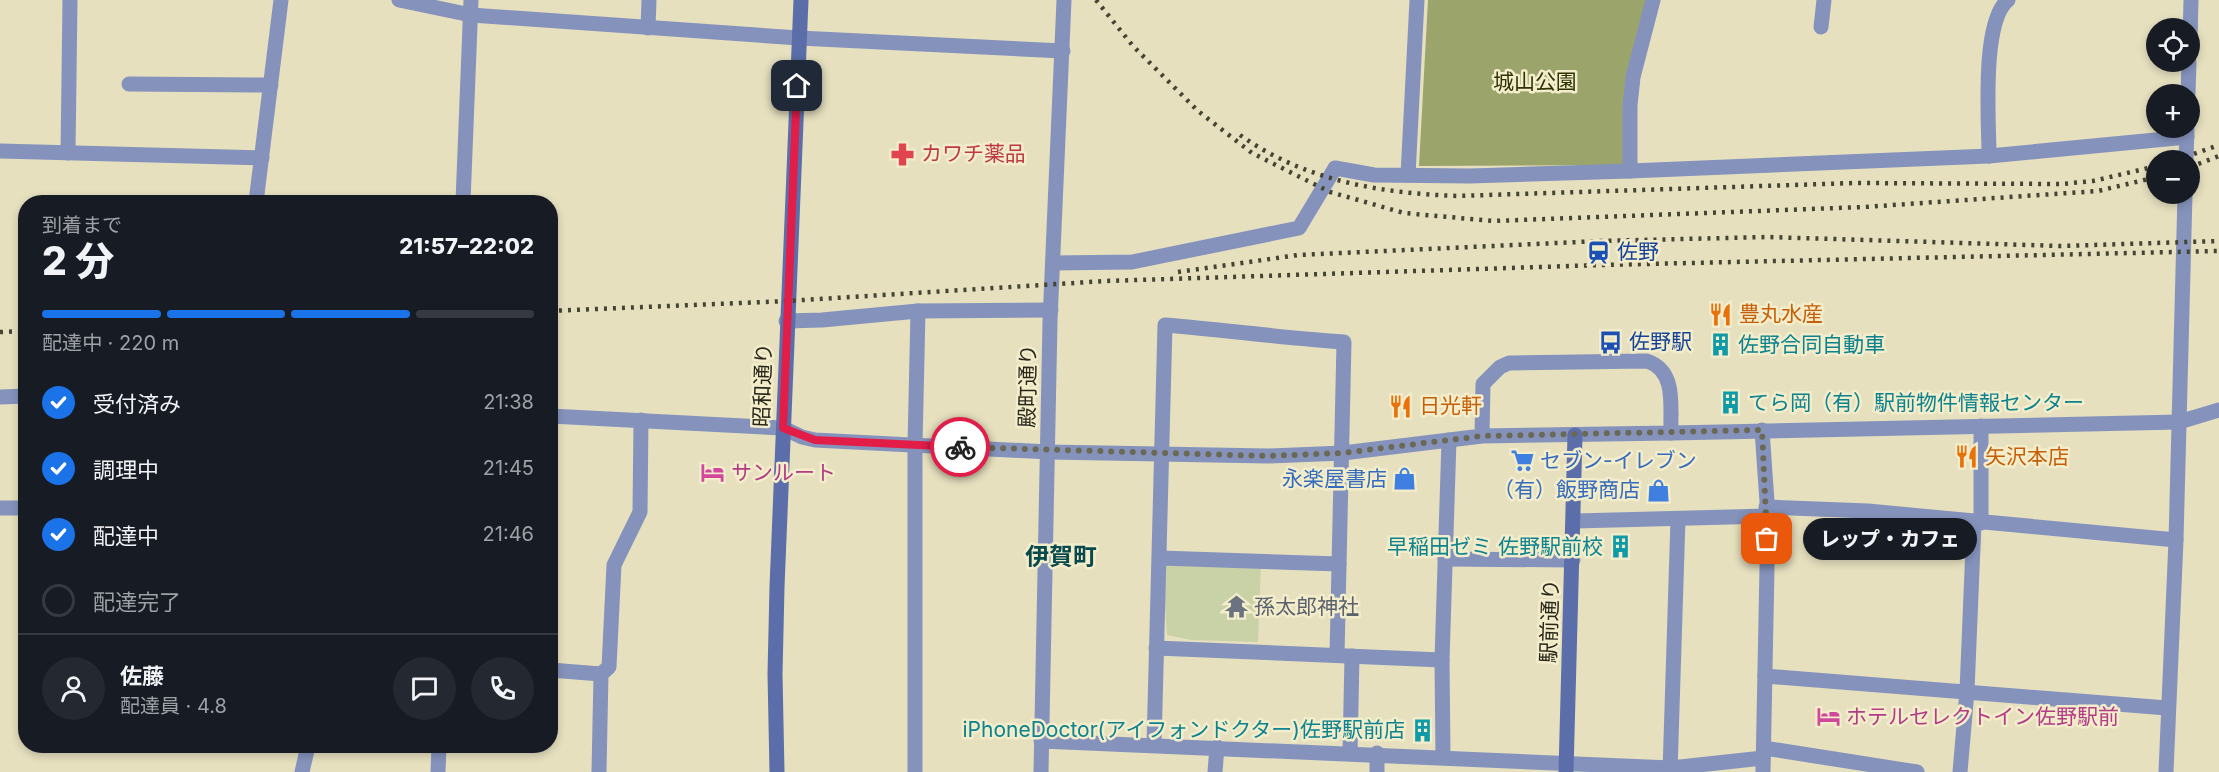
<!DOCTYPE html>
<html lang="ja">
<meta charset="utf-8">
<style>
:root{--surface:#171b24;--page:#242831;--text:#f1f3f6;--muted:#9ea1a6;--line:#363941;--accent:#1a73e8}
body{margin:0;font-family:Inter,"Noto Sans JP",sans-serif;background:var(--page);color:var(--text);height:100vh;display:flex;flex-direction:column;font-size:22px;white-space:nowrap}
*{box-sizing:border-box;margin:0}
p{font-size:20px;color:var(--muted)}
.icon{flex:none;width:33px;height:33px;fill:none;stroke:currentColor;stroke-width:2;stroke-linecap:round;stroke-linejoin:round}
.map{position:relative;flex:1;overflow:hidden}
.sheet{position:absolute;left:18px;top:195px;width:540px;height:558px;display:flex;flex-direction:column;background:var(--surface);border-radius:24px;box-shadow:0 3px 9px #0003}
.sheet>*{flex:none}
.controls{position:absolute;left:2146px;top:18px;display:grid;gap:12px}
.controls a{display:grid;place-items:center;width:54px;height:54px;border-radius:50%;background:var(--surface);box-shadow:0 3px 9px #0003;font-size:30px}
.pin{position:absolute;display:grid;place-items:center;width:51px;height:51px;color:#fff;margin:-26px;border-radius:12px;box-shadow:0 3px 9px #0006}
.courier{position:absolute;display:grid;place-items:center;width:60px;height:60px;margin:-30px;border:4px solid #e11d48;border-radius:50%;background:#fff;color:#222;box-shadow:0 2px 8px #0007}
.bubble{position:absolute;height:42px;border-radius:21px;background:var(--surface);box-shadow:0 3px 9px #0003;font-size:20px;font-weight:800;line-height:42px;text-align:center}
.headline em{font-style:normal;font-weight:800}
.headline div{display:flex;flex-direction:column-reverse}
.headline{display:flex;align-items:center;justify-content:space-between;height:102px;padding:0 24px}
h1{font-size:39px;font-weight:800;line-height:45px}
.bar{display:grid;grid-template-columns:repeat(4,1fr);gap:9px 6px;align-content:center;height:72px;padding:0 24px}
.bar i{height:8px;border-radius:4px;background:var(--line)}
.bar .selected{background:var(--accent)}
.bar p{grid-column:span 4}
.line{display:flex;align-items:center;gap:15px;padding:0 24px;border-top:2px solid var(--line)}
.line div{flex:1}
.round{display:grid;place-items:center;flex:none;width:63px;height:63px;border-radius:32px;background:var(--page)}
ol{padding:0 24px;list-style:none}
li{display:flex;align-items:center;gap:18px;height:66px}
li p{margin-inline-start:auto}
li .icon{padding:6px;border-radius:50%;background:var(--accent);color:#fff;stroke-width:4}
li:last-child{color:var(--muted)}
li i{width:33px;height:33px;border:3px solid var(--line);border-radius:50%}
.map>svg:first-child{display:block}
</style>
<div class="map">
<svg width="2219" height="772" viewBox="0 0 2219 772">
<rect width="100%" height="100%" fill="#e6e0bf"/>
<polygon fill="#c9d1a6" points="1162,560 1261,565 1258,642 1191,640 1167,635"/>
<polygon fill="#9ba56b" points="1428,0 1649,0 1630,165 1419,166"/>
<g fill="none" stroke-linecap="round" stroke-linejoin="round">
<g stroke="#8593bc" stroke-width="15">
<polyline points="399,0 471,15 799,38"/>
<polyline points="1821,27 1824,0"/>
<polyline points="648,28 649,0"/>
<polyline points="2190,42 2191,0"/>
<polyline points="129,84 271,85"/>
<polyline points="2188,94 2189,62"/>
<polyline points="0,151 262,158"/>
<polyline points="68,153 70,0"/>
<path d="M1989,156C1989,122 1981,22 2008,0"/>
<polyline points="2186,160 2187,128"/>
<polyline points="1408,175 1417,0"/>
<polyline points="256,202 281,0"/>
<polyline points="463,202 471,0"/>
<polyline points="1053,263 1132,262 1299,228 1335,168 1374,175 1470,176 1630,171 1630,105 1633,77 1653,0"/>
<polyline points="786,321 822,320 918,311 1051,310"/>
<polyline points="0,397 26,396"/>
<polyline points="550,416 783,428 802,437 815,440 1049,452"/>
<polyline points="1762,430 1768,516 1763,772"/>
<polyline points="1671,433 2179,422 2219,410"/>
<polyline points="1766,507 1868,511 2176,540"/>
<polyline points="0,508 26,508"/>
<polyline points="1575,521 1768,516"/>
<polyline points="1981,523 1981,426"/>
<polyline points="1160,558 1339,564"/>
<polyline points="1445,559 1573,560"/>
<polyline points="1156,648 1442,660"/>
<polyline points="550,670 601,674 609,667 614,565 640,512 641,420"/>
<polyline points="1765,676 2167,708"/>
<polyline points="1041,741 1671,768 1763,758"/>
<path d="M1154,745L1165,325C1225,330 1284,338 1344,342L1337,655"/>
<polyline points="1764,748 1917,772"/>
<polyline points="1350,753 1352,656"/>
<polyline points="1443,756 1442,660 1449,440"/>
<polyline points="302,772 308,746"/>
<polyline points="438,772 439,746"/>
<polyline points="599,772 601,674"/>
<polyline points="915,772 915,445 918,311"/>
<polyline points="1215,772 1217,747"/>
<polyline points="1377,772 1377,753"/>
<polyline points="1670,772 1678,519"/>
<polyline points="1960,772 1967,691 1974,522"/>
<polyline points="2166,772 2176,540 2185,194"/>
</g>
<g stroke="#8593bc" stroke-width="15">
<polyline points="799,38 1063,51"/>
<polyline points="1630,171 1989,156 2187,137"/>
<path d="M1049,452L1268,456L1343,453L1482,436L1671,433C1670,406 1677,371 1647,361L1509,363L1500,367L1483,384L1482,436"/>
<polyline points="1041,772 1050,321 1064,0"/>
</g>
<g stroke="#5b6ea9" stroke-width="15">
<polyline points="777,772 775,674 777,587 801,0"/>
<polyline points="1566,772 1575,435"/>
</g>
<g stroke="#454333" stroke-width="4.5" stroke-dasharray="3 6" stroke-linecap="butt">
<polyline points="1096,0 1133,46 1198,111 1252,153 1330,192 1404,213 1493,221 1864,207 2098,191 2157,177"/>
<path d="M1240,135C1305,181 1380,193 1457,196L1854,183L2062,184L2093,181L2157,166"/>
<polyline points="2177,160 2219,145"/>
<polyline points="2190,167 2219,156"/>
<polyline points="1178,272 1298,255 1600,241 1768,237 2061,246 2219,241"/>
<polyline points="550,311 787,301 1106,281 1602,265 2219,251"/>
<polyline points="0,332 26,331"/>
</g>
</g>
<g fill="none" stroke-linecap="round" stroke-linejoin="round">
<polyline stroke="#6b6854" stroke-width="6" stroke-dasharray="0 10.8" points="960,447 1268,456 1342,453 1482,436 1762,430 1767,539"/>
<polyline stroke="#e11d48" stroke-width="8" points="797,86 783,428 815,440 960,447"/>
</g>
<defs>
<symbol id="pharmacy-bare" viewBox="-9 -9 18 18"><path d="M-2-6h4v4h4v4h-4v4h-4v-4h-4v-4h4Z" fill="#e0444e" stroke="#f3edcb" stroke-width="2.5" paint-order="stroke"/></symbol>
<symbol id="station-bare" viewBox="-9 -9 18 18"><path d="M-3-6H3Q5-6 5-4V2Q5 4 3 4L4.5 6H3L1.5 4h-3L-3 6H-4.5L-3 4Q-5 4-5 2V-4Q-5-6-3-6ZM-3.5-4v3h7v-3ZM-3.5 1v1.5H-2V1ZM2 1v1.5H3.5V1Z" fill="#1a4fb4" stroke="#f3edcb" stroke-width="2.5" paint-order="stroke"/></symbol>
<symbol id="restaurant-bare" viewBox="-9 -9 18 18"><path d="M-5-6h1v4h1v-4h1v4h1v-4h1v5L-1.5 .5V6h-2V.5L-5-1ZM5-6V6H3V1.5H1.5Q1.5-4 5-6Z" fill="#e8710a" stroke="#f3edcb" stroke-width="2.5" paint-order="stroke"/></symbol>
<symbol id="bus-bare" viewBox="-9 -9 18 18"><path d="M-5-6H5V4H4V6H2V4H-2V6H-4V4H-5ZM-3.5-4V0h7V-4ZM-3.5 1.2v1.5H-2V1.2ZM2 1.2v1.5H3.5V1.2Z" fill="#1a4fb4" stroke="#f3edcb" stroke-width="2.5" paint-order="stroke"/></symbol>
<symbol id="building-bare" viewBox="-9 -9 18 18"><path d="M-4-6H4V6H1V3H-1V6H-4ZM-2.5-4.3h1.7v1.8h-1.7ZM.8-4.3h1.7v1.8H.8ZM-2.5-1h1.7V.8h-1.7ZM.8-1h1.7V.8H.8Z" fill="#0f9aa8" stroke="#f3edcb" stroke-width="2.5" paint-order="stroke"/></symbol>
<symbol id="supermarket-bare" viewBox="-9 -9 18 18"><path d="M-6-5.5h2.5l.6 2H6L4.5 2H-2.5L-4.4-4H-6ZM-1.5 3.2a1.3 1.3 0 1 0 .1 0ZM3 3.2a1.3 1.3 0 1 0 .1 0Z" fill="#3f7fe0" stroke="#f3edcb" stroke-width="2.5" paint-order="stroke"/></symbol>
<symbol id="hotel-bare" viewBox="-9 -9 18 18"><path d="M-6-4.5h1.5V1H6V5H4.5V3h-9V5H-6ZM-4 0a1.8 1.8 0 1 1 3.6 0ZM.5 0V-2.5h3Q6-2.5 6 0Z" fill="#d1479c" stroke="#f3edcb" stroke-width="2.5" paint-order="stroke"/></symbol>
<symbol id="shop-bare" viewBox="-9 -9 18 18"><path d="M-5-2.5h2.3a2.7 3.5 0 0 1 5.4 0H5L5.5 6h-11ZM-1.5-2.5h3a1.5 2.3 0 0 0-3 0Z" fill="#3f7fe0" stroke="#f3edcb" stroke-width="2.5" paint-order="stroke"/></symbol>
<symbol id="temple-bare" viewBox="-9 -9 18 18"><path d="M0-6L5-2H3V0L6.5 2.5H4V6H1.5V3h-3V6H-4V2.5H-6.5L-3 0V-2H-5Z" fill="#6b7280" stroke="#f3edcb" stroke-width="2.5" paint-order="stroke"/></symbol>
</defs>
<g fill-rule="evenodd">
<use href="#pharmacy-bare" x="886" y="138" width="33" height="33"/>
<use href="#station-bare" x="1582" y="236" width="33" height="33"/>
<use href="#restaurant-bare" x="1704" y="298" width="33" height="33"/>
<use href="#bus-bare" x="1594" y="326" width="33" height="33"/>
<use href="#building-bare" x="1704" y="328" width="33" height="33"/>
<use href="#building-bare" x="1714" y="386" width="33" height="33"/>
<use href="#restaurant-bare" x="1384" y="390" width="33" height="33"/>
<use href="#restaurant-bare" x="1950" y="440" width="33" height="33"/>
<use href="#supermarket-bare" x="1506" y="444" width="33" height="33"/>
<use href="#hotel-bare" x="696" y="456" width="33" height="33"/>
<use href="#shop-bare" x="1388" y="462" width="33" height="33"/>
<use href="#shop-bare" x="1642" y="474" width="33" height="33"/>
<use href="#building-bare" x="1604" y="530" width="33" height="33"/>
<use href="#temple-bare" x="1220" y="590" width="33" height="33"/>
<use href="#hotel-bare" x="1812" y="700" width="33" height="33"/>
<use href="#building-bare" x="1406" y="714" width="33" height="33"/>
</g>
<g text-anchor="middle" stroke-width="5" stroke-linejoin="round" paint-order="stroke">
<g font-size="21" fill="#2e3304" stroke="#f3edcb">
<text x="1535" y="89">城山公園</text>
</g>
<g font-size="21" fill="#be3a42" stroke="#f3edcb" text-anchor="start">
<text x="921" y="161">カワチ薬品</text>
</g>
<g font-size="21" fill="#164399" stroke="#f3edcb" text-anchor="start">
<text x="1617" y="259">佐野</text>
<text x="1629" y="349">佐野駅</text>
</g>
<g font-size="21" fill="#c56008" stroke="#f3edcb" text-anchor="start">
<text x="1739" y="321">豊丸水産</text>
<text x="1419" y="413">日光軒</text>
<text x="1985" y="464">矢沢本店</text>
</g>
<g font-size="21" fill="#0d838f" stroke="#f3edcb" text-anchor="start">
<text x="1738" y="352">佐野合同自動車</text>
<text x="1748" y="410">てら岡（有）駅前物件情報センター</text>
<text x="1603" y="554" text-anchor="end">早稲田ゼミ 佐野駅前校</text>
<text x="1405" y="737" text-anchor="end">iPhoneDoctor(アイフォンドクター)佐野駅前店</text>
</g>
<g font-size="21" fill="#29271a" stroke="#f3edcb">
<text transform="translate(763 385) rotate(-88)" y="7">昭和通り</text>
<text transform="translate(1028 386) rotate(-89)" y="7">殿町通り</text>
<text transform="translate(1550 621) rotate(-88)" y="7">駅前通り</text>
</g>
<g font-size="21" fill="#366cbe" stroke="#f3edcb" text-anchor="end">
<text x="1540" y="468" text-anchor="start">セブン-イレブン</text>
<text x="1387" y="486">永楽屋書店</text>
<text x="1640" y="497">（有）飯野商店</text>
</g>
<g font-size="21" fill="#b23c85" stroke="#f3edcb" text-anchor="start">
<text x="731" y="480">サンルート</text>
<text x="1846" y="724">ホテルセレクトイン佐野駅前</text>
</g>
<g font-size="21" fill="#5b616d" stroke="#f3edcb" text-anchor="start">
<text x="1254" y="614">孫太郎神社</text>
</g>
<g font-size="24" font-weight="bold" fill="#08494e" stroke="#f3edcb">
<text x="1061" y="565">伊賀町</text>
</g>
</g>
</svg>
<div class="controls">
<a><svg class="icon" aria-label="locate" viewBox="0 0 24 24"><circle cx="12" cy="12" r="6"/><path d="M12 2v4M12 18v4M2 12h4M18 12h4"/></svg></a>
<a>+</a>
<a>−</a>
</div>
<div class="pin" style="left:1767px;top:539px;background:#ea580c"><svg class="icon" aria-label="bag" viewBox="0 0 24 24"><path d="M5 8h14l-1 12H6zM9 8a3 3 0 0 1 6 0"/></svg></div>
<div class="pin" style="left:797px;top:86px;background:#1f2937"><svg class="icon" aria-label="home" viewBox="0 0 24 24"><path d="M3 11l9-7 9 7M6 9v11h12V9"/></svg></div>
<div class="courier" style="left:960px;top:447px"><svg class="icon" aria-label="bike" viewBox="0 0 24 24"><circle cx="6" cy="16" r="4"/><circle cx="18" cy="16" r="4"/><path d="M6 16l4-8h5l3 8M10 8l3 8H6M13 5h3"/></svg></div>
<div class="bubble" style="left:1803px;top:518px;width:174px">レップ・カフェ</div>
<section class="sheet">
<div class="headline"><div><h1>2 分</h1><p>到着まで</p></div><em>21:57–22:02</em></div>
<div class="bar"><i class="selected"></i><i class="selected"></i><i class="selected"></i><i></i><p>配達中 · 220 m</p></div>
<ol>
<li><svg class="icon" aria-label="check" viewBox="0 0 24 24"><path d="M5 12l5 5 9-10"/></svg>受付済み<p>21:38</p></li>
<li><svg class="icon" aria-label="check" viewBox="0 0 24 24"><path d="M5 12l5 5 9-10"/></svg>調理中<p>21:45</p></li>
<li><svg class="icon" aria-label="check" viewBox="0 0 24 24"><path d="M5 12l5 5 9-10"/></svg>配達中<p>21:46</p></li>
<li><i></i>配達完了</li>
</ol>
<div class="line" style="height:108px"><a class="round"><svg class="icon" aria-label="person" viewBox="0 0 24 24"><circle cx="12" cy="8" r="4"/><path d="M4 21q1-7 8-7t8 7"/></svg></a><div><b>佐藤</b><p>配達員 · 4.8</p></div><a class="round"><svg class="icon" aria-label="chat" viewBox="0 0 24 24"><path d="M4 5h16v11H9l-5 4z"/></svg></a><a class="round"><svg class="icon" aria-label="phone" viewBox="0 0 24 24"><path d="M5 4h4l2 5-3 2q2 4 5 5l2-3 5 2v4C11 20 4 13 5 4z"/></svg></a></div>
</section>
</div>
